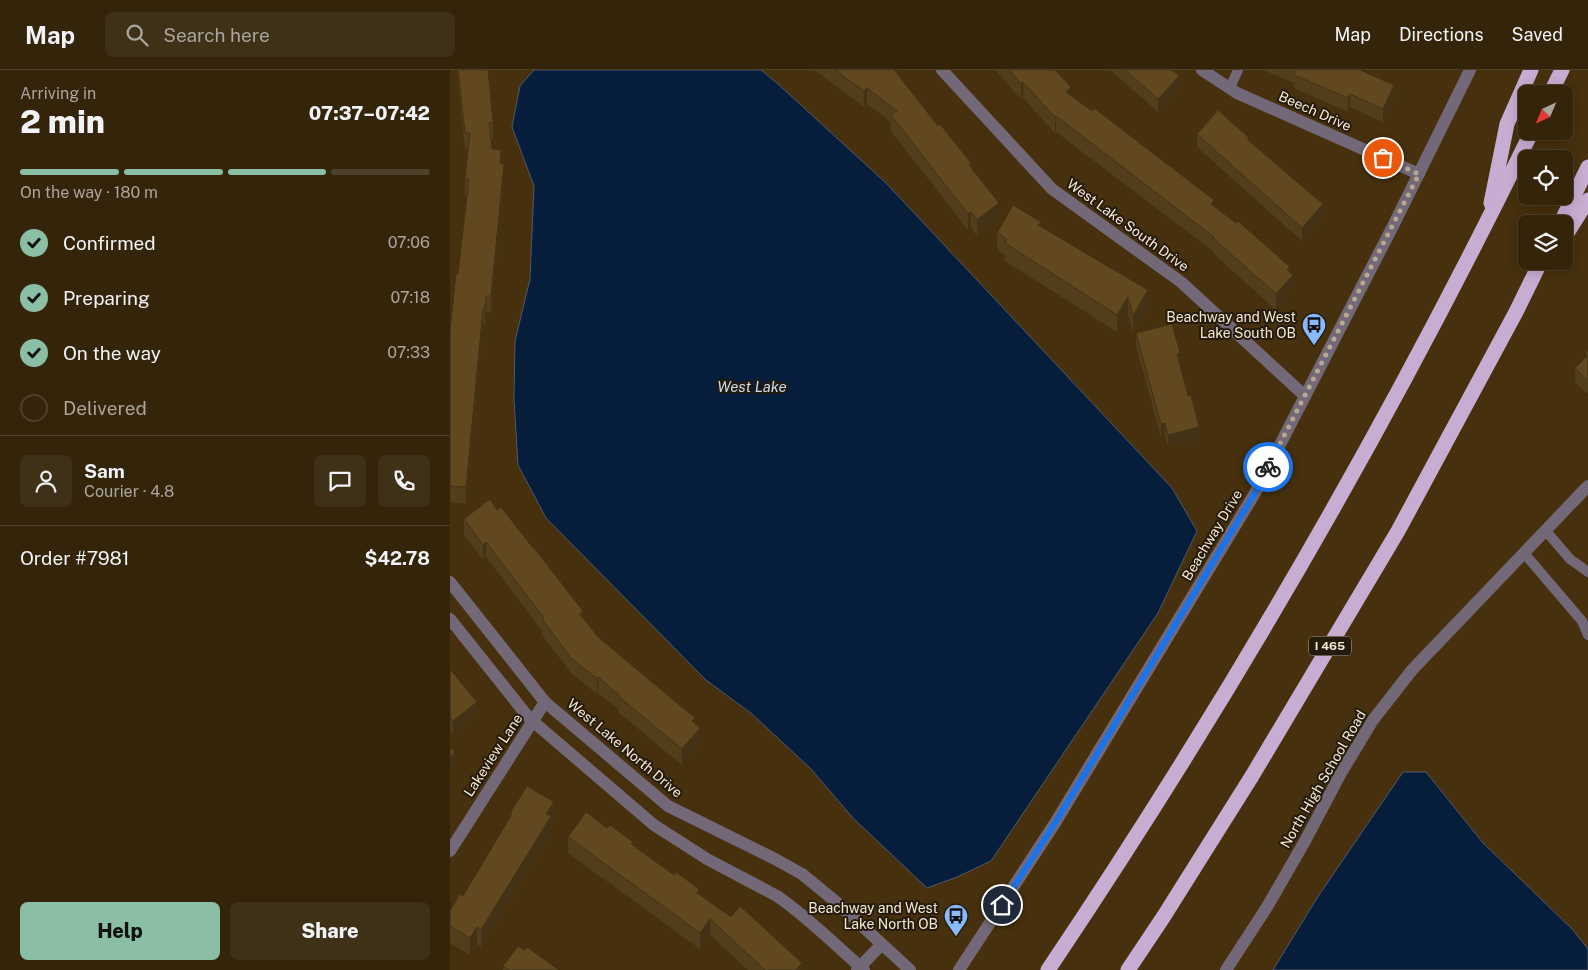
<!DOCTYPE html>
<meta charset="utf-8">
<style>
:root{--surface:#34240a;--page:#3f3018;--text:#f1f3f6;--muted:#a9a49c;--line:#4e412b;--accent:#8abfa5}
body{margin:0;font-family:"Public Sans",sans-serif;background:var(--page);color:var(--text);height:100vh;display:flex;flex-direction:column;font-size:19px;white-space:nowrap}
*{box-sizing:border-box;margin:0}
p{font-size:16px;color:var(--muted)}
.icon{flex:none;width:28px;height:28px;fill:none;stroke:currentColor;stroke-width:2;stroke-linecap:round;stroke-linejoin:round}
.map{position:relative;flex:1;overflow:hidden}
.side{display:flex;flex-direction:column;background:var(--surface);width:450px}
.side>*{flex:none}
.needle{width:32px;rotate:224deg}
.buttons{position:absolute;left:1068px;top:15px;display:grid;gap:10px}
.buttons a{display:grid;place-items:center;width:55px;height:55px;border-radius:8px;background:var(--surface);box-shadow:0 2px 12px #0003,0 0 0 1px var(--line);font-size:25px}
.pin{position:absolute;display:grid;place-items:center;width:42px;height:42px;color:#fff;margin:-21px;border:2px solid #fff;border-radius:50%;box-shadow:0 1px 5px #0007}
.courier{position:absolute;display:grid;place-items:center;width:50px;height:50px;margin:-25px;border:4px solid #1a73e8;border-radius:50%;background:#fff;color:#222;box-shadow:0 1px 6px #0007}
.summary em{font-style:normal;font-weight:800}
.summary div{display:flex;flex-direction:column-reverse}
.summary{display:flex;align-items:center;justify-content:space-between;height:85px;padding:0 20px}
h1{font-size:32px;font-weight:800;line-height:38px}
.bar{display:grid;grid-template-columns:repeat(4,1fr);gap:8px 5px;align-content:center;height:60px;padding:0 20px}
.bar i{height:6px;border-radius:4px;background:var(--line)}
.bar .selected{background:var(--accent)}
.bar p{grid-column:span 4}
.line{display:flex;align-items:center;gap:12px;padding:0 20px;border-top:1px solid var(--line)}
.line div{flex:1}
.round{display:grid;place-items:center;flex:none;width:52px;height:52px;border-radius:8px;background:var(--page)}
ol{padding:0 20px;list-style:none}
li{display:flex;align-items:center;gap:15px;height:55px}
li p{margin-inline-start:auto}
li .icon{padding:5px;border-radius:50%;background:var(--accent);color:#111;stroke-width:4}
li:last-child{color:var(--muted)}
li i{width:28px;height:28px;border:2px solid var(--line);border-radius:50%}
.cta{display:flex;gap:10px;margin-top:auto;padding:10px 20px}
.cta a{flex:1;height:58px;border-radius:8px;background:var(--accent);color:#111;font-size:20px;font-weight:800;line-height:58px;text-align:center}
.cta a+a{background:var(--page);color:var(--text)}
header{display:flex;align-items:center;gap:30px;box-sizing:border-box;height:70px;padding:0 25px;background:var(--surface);border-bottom:1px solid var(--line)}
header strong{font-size:24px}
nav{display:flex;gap:28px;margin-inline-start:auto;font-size:18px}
.search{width:350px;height:45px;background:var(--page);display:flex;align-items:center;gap:12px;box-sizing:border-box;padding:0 18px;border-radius:8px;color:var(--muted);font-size:19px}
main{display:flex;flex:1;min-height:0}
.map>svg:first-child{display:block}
</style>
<header>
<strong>Map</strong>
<div class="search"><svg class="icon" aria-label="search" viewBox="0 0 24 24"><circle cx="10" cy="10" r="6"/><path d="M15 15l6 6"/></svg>Search here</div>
<nav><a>Map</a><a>Directions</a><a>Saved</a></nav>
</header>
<main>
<section class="side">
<div class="summary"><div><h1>2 min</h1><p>Arriving in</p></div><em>07:37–07:42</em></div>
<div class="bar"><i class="selected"></i><i class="selected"></i><i class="selected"></i><i></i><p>On the way · 180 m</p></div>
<ol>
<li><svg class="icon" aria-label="check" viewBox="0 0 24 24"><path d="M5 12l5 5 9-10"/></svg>Confirmed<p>07:06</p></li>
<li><svg class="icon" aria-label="check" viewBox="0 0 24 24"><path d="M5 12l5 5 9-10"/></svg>Preparing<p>07:18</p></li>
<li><svg class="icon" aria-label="check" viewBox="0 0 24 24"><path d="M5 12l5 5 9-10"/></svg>On the way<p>07:33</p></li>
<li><i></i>Delivered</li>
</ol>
<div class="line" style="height:90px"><a class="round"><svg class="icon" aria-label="person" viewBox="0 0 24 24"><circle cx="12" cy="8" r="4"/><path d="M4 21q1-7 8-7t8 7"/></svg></a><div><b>Sam</b><p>Courier · 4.8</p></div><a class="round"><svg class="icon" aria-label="chat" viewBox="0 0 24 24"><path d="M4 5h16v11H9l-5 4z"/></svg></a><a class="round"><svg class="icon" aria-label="phone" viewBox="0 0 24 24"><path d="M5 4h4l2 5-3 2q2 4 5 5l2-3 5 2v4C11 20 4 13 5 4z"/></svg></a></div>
<div class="line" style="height:65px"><div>Order #7981</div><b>$42.78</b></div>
<div class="cta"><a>Help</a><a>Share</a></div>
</section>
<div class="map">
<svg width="1138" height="900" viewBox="0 0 1138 900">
<rect width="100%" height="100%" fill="#46300d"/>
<g fill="#061d3c" stroke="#4e5a6a">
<polygon points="84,0 311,0 328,14 436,113 722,418 747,461 708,543 541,791 507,807 477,818 403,748 361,699 302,644 256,610 96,448 68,395 64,329 65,271 80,209 84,116 62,57 70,16"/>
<polygon points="953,702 976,702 1033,773 1122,859 1138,879 1138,900 823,900 867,828"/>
</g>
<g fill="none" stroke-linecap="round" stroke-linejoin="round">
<g stroke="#726877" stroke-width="10">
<polyline points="780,18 788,0"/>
<polyline points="1095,460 1120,489 1138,502"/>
<polyline points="1074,483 1132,551 1138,565"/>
</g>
<g stroke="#726877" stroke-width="12">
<polyline points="492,0 602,119 731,212 855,326"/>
<polyline points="752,0 787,23 969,104"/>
<polyline points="0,512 95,632 218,736 325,789 352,804 385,831 460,900"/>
<path d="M0,549L79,648L204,755L257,789L327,826C359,848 385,875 414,900"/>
<polyline points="0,781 95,632"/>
<polyline points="407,900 431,875"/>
</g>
<g stroke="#726877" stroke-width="12">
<polyline points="509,900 605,753 805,423 943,156 1020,0"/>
<polyline points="776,900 817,837 855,771 891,703 923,650 962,600 1138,416"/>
</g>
<g stroke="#c7add1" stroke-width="15">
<polyline points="1100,24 1112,0"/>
<polyline points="1041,133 1057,54 1081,0"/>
<polyline points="1110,154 1138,97"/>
<polyline points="1114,168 1138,130"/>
<path d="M598,900C778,632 940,352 1082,61"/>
<polyline points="678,900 714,846 802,706 948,461 1066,242 1091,191"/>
</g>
</g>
<g fill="#533e1b">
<polygon points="7,0 38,0 43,52 43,69 41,69 42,79 51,93 54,110 41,243 36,242 35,256 33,255 16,434 0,432 0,261 8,204 17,125 15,125 15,109 18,79 15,79"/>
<polygon points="364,0 447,0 447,3 521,97 549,149 527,166 521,158 518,160 441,61 441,52 417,34 414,37"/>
<polygon points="545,0 605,0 621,26 764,137 840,203 843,221 826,240 763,183 763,181 606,62 605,63 573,28 571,29"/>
<polygon points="660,0 722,0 729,19 708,42"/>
<polygon points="813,0 910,0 944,28 933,52 900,37 898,42 844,18 844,13"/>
<polygon points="747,64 799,71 873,148 852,171 747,77"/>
<polygon points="591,156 698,238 683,263 678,245 667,262 555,191 555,185 547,180 547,163"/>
<polygon points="686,263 730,295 749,370 718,378 715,366 711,367 686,276"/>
<polygon points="1138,281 1138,324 1125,312 1125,298 1136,287 1136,282"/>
<polygon points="14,449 133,547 148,567 245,654 250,673 232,695 168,642 168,639 148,623 147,624 121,603 92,565 92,561 36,487 33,490 14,465"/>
<polygon points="0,599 27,645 3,664 0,660"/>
<polygon points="60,743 104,749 101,754 101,764 31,877 27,874 20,885 0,873 0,841 13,826 60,748"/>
<polygon points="157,758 183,776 352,900 298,900 260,865 250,879 118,783 118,767"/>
<polygon points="75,880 109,900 53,900 53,896"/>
</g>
<g fill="#443216">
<polygon points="729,6 729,19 708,42 708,29"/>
<polygon points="573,12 573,28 571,29 571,14"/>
<polygon points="944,15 944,28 933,52 933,39"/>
<polygon points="621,17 621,33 616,22"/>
<polygon points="417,18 417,34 414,37 414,21"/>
<polygon points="900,24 900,37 898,42 898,28"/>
<polygon points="606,46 606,62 605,63 605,47"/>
<polygon points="54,94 54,110 41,243 41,226"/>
<polygon points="549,133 549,149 527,166 527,150"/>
<polygon points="873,134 873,148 852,171 852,158"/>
<polygon points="521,142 521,158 518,160 518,144"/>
<polygon points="840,197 840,208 843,205 843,221 826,240 826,224 837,200"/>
<polygon points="698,220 698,238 683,263 683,246"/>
<polygon points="36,226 36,242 35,256 35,239"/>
<polygon points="678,227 678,245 667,262 667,245"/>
<polygon points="33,239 33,255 16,434 16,417"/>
<polygon points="730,283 730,296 727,284"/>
<polygon points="715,353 715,366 711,367 711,354"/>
<polygon points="749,357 749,370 718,378 718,365"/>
<polygon points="36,472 36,487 33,490 33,475"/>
<polygon points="148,607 148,623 147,624 147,609"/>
<polygon points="27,632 27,645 3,664 3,651"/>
<polygon points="245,648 245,663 250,658 250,673 232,695 232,679 242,651"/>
<polygon points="5,681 5,694 0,702 0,689"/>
<polygon points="104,732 104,749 101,754 101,764 31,877 31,860"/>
<polygon points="260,849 260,865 250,879 250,863"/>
<polygon points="27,857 27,874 20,885 20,868"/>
<polygon points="352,893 352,900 346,900"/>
</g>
<g fill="#61481f" stroke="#443216">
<polygon points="8,0 38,0 43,52 39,53 42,79 51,80 50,93 54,94 41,226 36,226 35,239 33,239 16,417 0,416 0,261 6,204 8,204 19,109 15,109 20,63 15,63"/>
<polygon points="385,0 447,0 445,1 488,56 490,54 521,93 519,95 549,133 527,150 521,142 518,144 441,45 447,41 417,18 414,21"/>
<polygon points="559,0 605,0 621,17 616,22 642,41 644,38 764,130 761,134 786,153 788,151 840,197 837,200 843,205 826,224 763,168 764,167 606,46 605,47 573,12 571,14"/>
<polygon points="675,0 722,0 729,6 708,29"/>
<polygon points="844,0 910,0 944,15 933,39 900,24 898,28 844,5 845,1"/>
<polygon points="768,40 799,68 798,70 873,134 852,158 747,64"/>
<polygon points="563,135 591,152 588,155 698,220 683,246 678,227 667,245 555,173 557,169 547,163"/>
<polygon points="722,254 730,283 727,284 738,326 741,325 749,357 718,365 715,353 711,354 686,263"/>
<polygon points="1138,285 1138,311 1125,298"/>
<polygon points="40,429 47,440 51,437 83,478 84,478 133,541 130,544 148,567 245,648 242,651 250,658 232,679 168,626 169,625 148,607 147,609 121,588 92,549 94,548 36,472 33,475 14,449"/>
<polygon points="0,599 27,632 3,651 0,647"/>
<polygon points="0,678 5,681 0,689"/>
<polygon points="77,716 104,732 96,744 101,746 31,860 27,857 20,868 0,856 0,841 10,824 13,826 62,744 60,743"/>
<polygon points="136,742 157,758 160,755 183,772 181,774 224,805 226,802 249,819 247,823 281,847 290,836 352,893 346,900 315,900 260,849 250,863 118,767"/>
<polygon points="68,876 75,880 77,877 109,900 59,900 53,896"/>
</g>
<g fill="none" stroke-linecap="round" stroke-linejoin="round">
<polyline stroke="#b8a890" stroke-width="5" stroke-dasharray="0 9" points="818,397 969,104 933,88"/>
<polyline stroke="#1a73e8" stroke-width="6" points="552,835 605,753 805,423 818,397"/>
</g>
<defs>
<symbol id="bus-pin" viewBox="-11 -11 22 30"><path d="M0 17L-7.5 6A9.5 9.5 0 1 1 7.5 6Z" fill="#89bafc" stroke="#241b0c"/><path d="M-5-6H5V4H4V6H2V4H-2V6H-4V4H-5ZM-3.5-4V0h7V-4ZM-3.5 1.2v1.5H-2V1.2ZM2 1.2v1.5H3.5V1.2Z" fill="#111"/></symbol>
</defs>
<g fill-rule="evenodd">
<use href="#bus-pin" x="850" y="241" width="28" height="38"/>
<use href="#bus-pin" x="492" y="832" width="28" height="38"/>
</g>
<g text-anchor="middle" stroke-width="4" stroke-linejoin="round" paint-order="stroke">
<rect fill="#241b0c" stroke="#b7ab99" stroke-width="1" x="859" y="566.5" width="42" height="19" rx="4"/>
<g font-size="12" font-weight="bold" fill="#f6e9d6">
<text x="880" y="580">I 465</text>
</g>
<g font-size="14" fill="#f6e9d6" stroke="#241b0c">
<text transform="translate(865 41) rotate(24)" y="5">Beech Drive</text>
<text transform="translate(678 155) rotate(36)" y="5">West Lake South Drive</text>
<text transform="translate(762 465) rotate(-59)" y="5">Beachway Drive</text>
<text transform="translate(175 678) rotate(40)" y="5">West Lake North Drive</text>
<text transform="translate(43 685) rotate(-57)" y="5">Lakeview Lane</text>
<text transform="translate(873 709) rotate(-60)" y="5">North High School Road</text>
</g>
<g font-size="14" fill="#f6e9d6" stroke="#241b0c" text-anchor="end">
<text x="846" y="252">Beachway and West<tspan x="846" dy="16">Lake South OB</tspan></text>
<text x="488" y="843">Beachway and West<tspan x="488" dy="16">Lake North OB</tspan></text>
</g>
<g font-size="15" font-style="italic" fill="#c9dbf3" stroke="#241b0c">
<text x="302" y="322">West Lake</text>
</g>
</g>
</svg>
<div class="buttons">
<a><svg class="needle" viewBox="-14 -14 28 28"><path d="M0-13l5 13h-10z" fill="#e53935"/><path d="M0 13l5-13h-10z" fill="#a9a49c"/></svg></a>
<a><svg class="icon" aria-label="locate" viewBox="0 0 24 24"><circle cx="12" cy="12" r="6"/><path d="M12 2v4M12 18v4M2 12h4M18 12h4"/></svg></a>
<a><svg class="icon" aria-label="layers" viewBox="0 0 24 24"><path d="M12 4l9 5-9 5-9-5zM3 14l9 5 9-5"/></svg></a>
</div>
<div class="pin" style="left:933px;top:88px;background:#ea580c"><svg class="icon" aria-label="bag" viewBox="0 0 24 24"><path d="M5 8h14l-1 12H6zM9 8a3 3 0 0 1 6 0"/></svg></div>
<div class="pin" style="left:552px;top:835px;background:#1f2937"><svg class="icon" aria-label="home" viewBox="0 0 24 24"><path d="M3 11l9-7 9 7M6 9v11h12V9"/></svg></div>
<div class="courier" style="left:818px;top:397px"><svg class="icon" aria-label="bike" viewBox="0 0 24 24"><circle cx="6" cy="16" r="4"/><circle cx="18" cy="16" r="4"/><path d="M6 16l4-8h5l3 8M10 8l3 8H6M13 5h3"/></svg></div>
</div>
</main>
